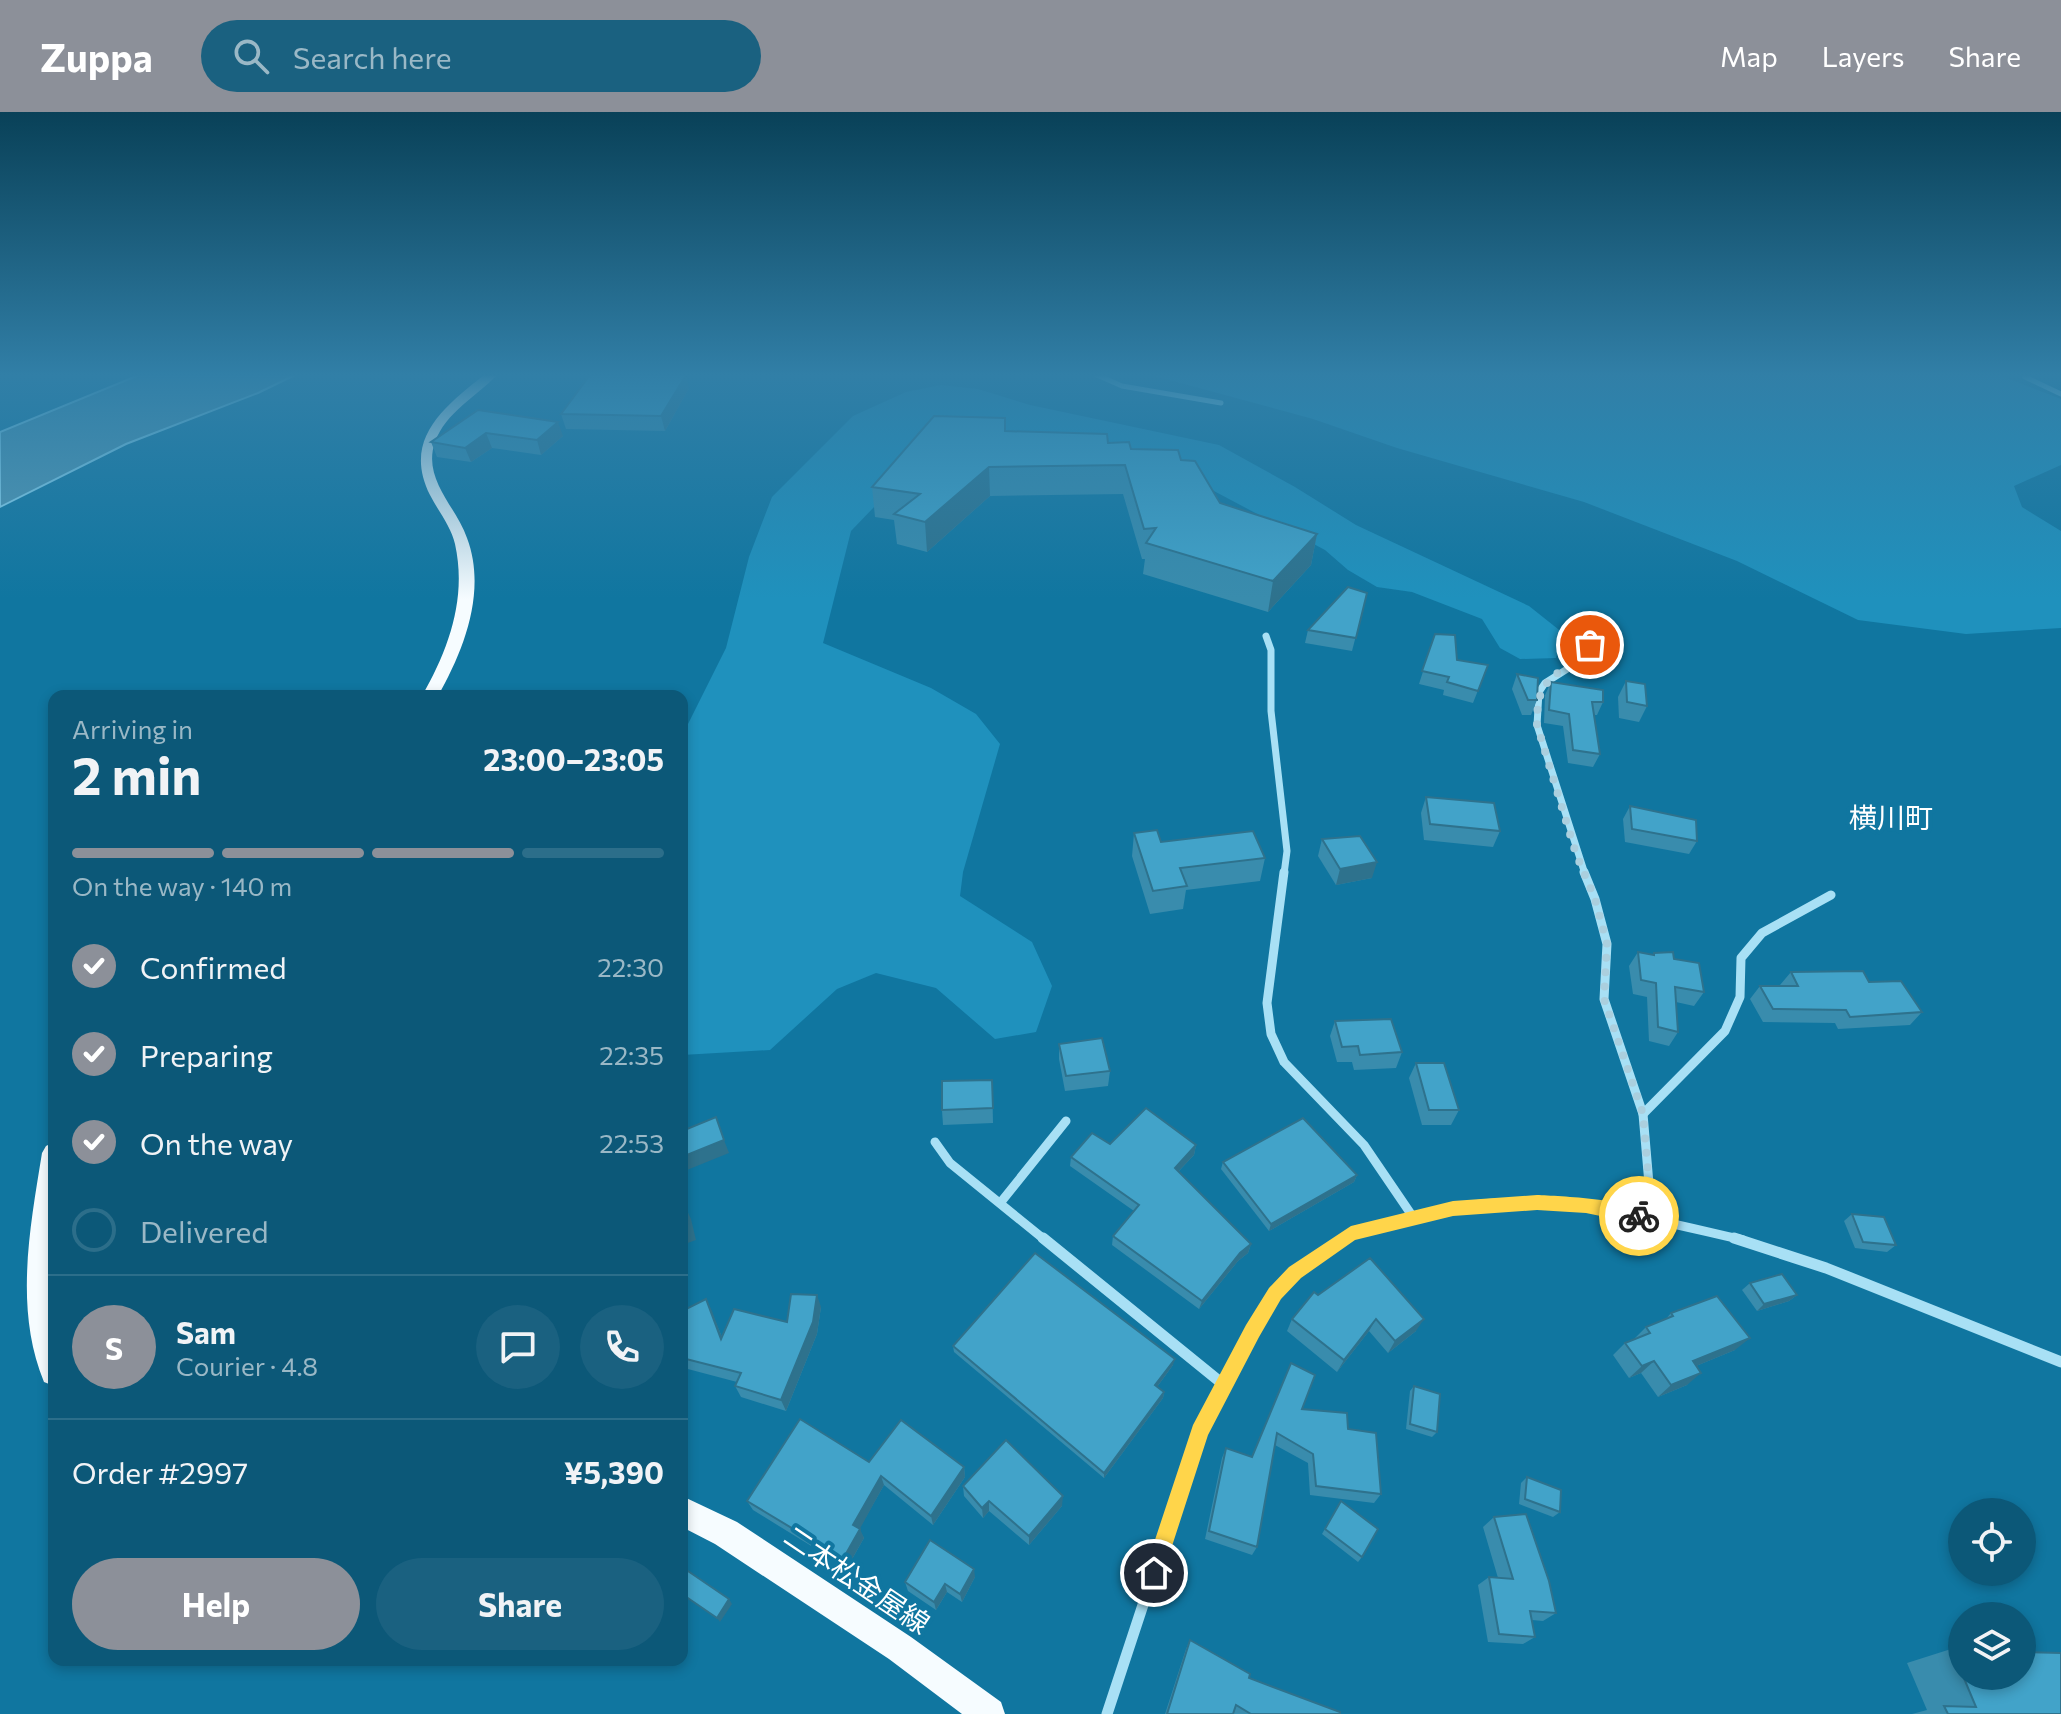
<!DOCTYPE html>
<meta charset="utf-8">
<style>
:root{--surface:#0c5878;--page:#1a6180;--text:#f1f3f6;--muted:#9ab8c6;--line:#2c6e8a;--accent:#8c9099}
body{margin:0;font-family:Commissioner,"Noto Sans JP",sans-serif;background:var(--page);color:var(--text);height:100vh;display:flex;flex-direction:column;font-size:30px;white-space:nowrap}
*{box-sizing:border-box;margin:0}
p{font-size:26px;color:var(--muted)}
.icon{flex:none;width:44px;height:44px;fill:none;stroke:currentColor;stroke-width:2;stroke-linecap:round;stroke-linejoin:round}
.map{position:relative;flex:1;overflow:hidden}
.details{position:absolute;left:48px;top:578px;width:640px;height:976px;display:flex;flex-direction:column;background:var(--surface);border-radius:16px;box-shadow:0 4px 12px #0003}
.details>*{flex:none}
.fabs{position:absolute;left:1948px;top:1386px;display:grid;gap:16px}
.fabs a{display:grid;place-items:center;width:88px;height:88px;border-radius:50%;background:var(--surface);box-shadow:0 4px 12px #0003;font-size:40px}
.pin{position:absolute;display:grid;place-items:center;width:68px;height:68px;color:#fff;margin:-34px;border:4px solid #fff;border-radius:50%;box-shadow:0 2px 8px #0007}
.courier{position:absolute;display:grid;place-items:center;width:80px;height:80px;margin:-40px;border:6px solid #ffd54a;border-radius:50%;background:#fff;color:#222;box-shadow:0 2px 10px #0007}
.overview em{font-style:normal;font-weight:700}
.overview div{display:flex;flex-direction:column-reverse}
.overview{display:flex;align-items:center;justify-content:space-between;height:136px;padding:0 24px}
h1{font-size:52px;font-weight:700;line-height:60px}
.bar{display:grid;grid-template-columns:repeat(4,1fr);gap:12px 8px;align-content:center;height:96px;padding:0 24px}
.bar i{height:10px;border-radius:6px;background:var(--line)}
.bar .selected{background:var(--accent)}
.bar p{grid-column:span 4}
.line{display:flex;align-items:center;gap:20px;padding:0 24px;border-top:2px solid var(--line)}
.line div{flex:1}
.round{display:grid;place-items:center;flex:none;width:84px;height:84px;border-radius:42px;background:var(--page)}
ol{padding:0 24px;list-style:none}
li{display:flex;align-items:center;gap:24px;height:88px}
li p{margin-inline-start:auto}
li .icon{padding:8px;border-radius:50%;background:var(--accent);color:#fff;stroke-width:4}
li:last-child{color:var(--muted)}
li i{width:44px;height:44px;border:4px solid var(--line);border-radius:50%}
.button{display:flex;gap:16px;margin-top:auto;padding:16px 24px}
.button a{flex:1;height:92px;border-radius:48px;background:var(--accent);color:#fff;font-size:32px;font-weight:700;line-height:92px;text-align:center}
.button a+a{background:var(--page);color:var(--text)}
header{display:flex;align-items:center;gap:48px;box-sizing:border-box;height:112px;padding:0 40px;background:var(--accent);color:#fff}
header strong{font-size:38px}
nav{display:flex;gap:44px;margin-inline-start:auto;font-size:28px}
.search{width:560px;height:72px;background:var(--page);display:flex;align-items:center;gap:20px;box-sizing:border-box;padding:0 28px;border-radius:44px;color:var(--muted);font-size:30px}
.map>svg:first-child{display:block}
</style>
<header>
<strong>Zuppa</strong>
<div class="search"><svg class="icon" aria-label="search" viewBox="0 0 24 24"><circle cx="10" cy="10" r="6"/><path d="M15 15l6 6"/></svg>Search here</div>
<nav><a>Map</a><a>Layers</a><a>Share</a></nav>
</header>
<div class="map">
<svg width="2061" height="1602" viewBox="0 0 2061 1602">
<rect width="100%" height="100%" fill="#1076a0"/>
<g fill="#1f91bd">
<polygon points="1151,263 1999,263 2061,287 2061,353 2014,374 2022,395 2061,419 2061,516 1966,522 1858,508 1737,449 1584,390 1397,336 1313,307"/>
<polygon points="941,273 978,277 1030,293 1219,333 1295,375 1356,413 1529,494 1563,521 1556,546 1520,547 1500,536 1482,507 1412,480 1377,475 1348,458 1325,438 1165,353 946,320 851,419 823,531 931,576 976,602 1000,632 963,760 960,784 1032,830 1052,874 1036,920 995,927 936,876 876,861 837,877 770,938 682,943 682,624 726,536 749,445 772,385 853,304 906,280"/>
</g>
<polygon fill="#5699b4" stroke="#99dff8" stroke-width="2" points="139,263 295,263 258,281 126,332 0,395 0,320"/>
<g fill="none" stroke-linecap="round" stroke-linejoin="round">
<g stroke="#a8e0f5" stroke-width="5">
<polyline points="1097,263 1122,274 1221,291"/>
<polyline points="2027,263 2025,265 2061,282"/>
</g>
<g stroke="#a8e0f5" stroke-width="7">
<polyline points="1266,524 1271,538 1271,599 1287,739 1284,762"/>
<polyline points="1585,762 1537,613 1539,580 1545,571 1572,554 1590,533 1585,508"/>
</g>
<g stroke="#a8e0f5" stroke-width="9">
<polyline points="1284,760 1267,891 1271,922 1284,950 1364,1033 1413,1105"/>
<polyline points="1584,760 1595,787 1607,832 1604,887 1643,1002 1652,1107"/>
<polyline points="1643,1002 1725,919 1740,885 1741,846 1762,821 1831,783"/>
<polyline points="935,1030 950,1051 1045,1128"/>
<polyline points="1001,1090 1066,1009"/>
<path d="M1342,1128L1351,1122C1398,1111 1447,1093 1495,1091C1582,1087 1659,1109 1743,1128"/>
</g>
<g stroke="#a8e0f5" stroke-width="11">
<polyline points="1043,1126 1224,1273"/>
<polyline points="1734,1126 1826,1156 2061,1250"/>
<polyline points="1107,1602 1200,1320 1275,1182 1295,1160 1345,1126"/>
</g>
<g fill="#f6fcff" fill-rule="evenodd">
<path d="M484,263H497C476,285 446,300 435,330C422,367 456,394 467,426C487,479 464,538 438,584H422C449,537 467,486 455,432C451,414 438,399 430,383C402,327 444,295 484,263Z"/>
<path d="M54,1030V1274L44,1270C14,1197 30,1116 42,1041L46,1034Z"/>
<polygon points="682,1384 737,1410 911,1525 1001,1590 1005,1602 962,1602 889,1547 715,1432 682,1415"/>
</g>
</g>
<g fill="#398cad">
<polygon points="689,276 665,319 566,317 561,302"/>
<polygon points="478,298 563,324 541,343 492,336 471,350 437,345 431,330"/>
<polygon points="1006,319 1108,331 1181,348 1220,391 1317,422 1311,453 1268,500 1143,462 1145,447 1142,447 1123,382 990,384 927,440 897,432 894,408 875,405 872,375"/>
<polygon points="1367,481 1352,539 1305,531 1308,518"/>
<polygon points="1435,522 1457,548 1488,553 1473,591 1443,583 1444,578 1419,572"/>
<polygon points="1517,562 1537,588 1531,603 1522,603 1512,577"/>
<polygon points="1626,569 1647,594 1639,610 1619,606 1618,585"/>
<polygon points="1551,570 1603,590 1597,603 1594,603 1600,642 1593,655 1568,651 1563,614 1544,611 1545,583"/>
<polygon points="1426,685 1500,719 1493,735 1424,728 1421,701"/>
<polygon points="1630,694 1697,729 1689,742 1625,730 1623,707"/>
<polygon points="1134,721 1161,730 1265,746 1260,769 1186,778 1183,797 1150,802 1132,744"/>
<polygon points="1322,727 1372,766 1336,773 1318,744"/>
<polygon points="1638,840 1653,843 1654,841 1674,847 1704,880 1694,894 1676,890 1678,920 1669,934 1649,929 1647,885 1633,882 1629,854"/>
<polygon points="1791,860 1869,870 1922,900 1910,913 1838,917 1835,911 1763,910 1750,887 1760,874 1780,873"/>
<polygon points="1335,909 1402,940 1396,956 1354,958 1352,950 1337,950 1330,924"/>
<polygon points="1059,932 1110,959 1108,974 1065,979 1059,947"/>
<polygon points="1416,951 1459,998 1451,1013 1422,1013 1409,966"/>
<polygon points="992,968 993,1011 943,1013 942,998"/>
<polygon points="1110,1032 1196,1033 1194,1043 1178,1060 1251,1132 1248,1141 1238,1149 1199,1197 1112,1133 1113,1124 1134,1099 1070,1054 1071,1045"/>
<polygon points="1223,1050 1357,1063 1354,1070 1269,1119 1221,1057"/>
<polygon points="1852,1102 1896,1133 1887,1140 1855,1136 1844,1109"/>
<polygon points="1750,1171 1797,1183 1789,1189 1757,1199 1742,1178"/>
<polygon points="1318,1183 1416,1219 1388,1241 1369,1219 1337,1260 1287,1219 1292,1207"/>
<polygon points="706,1187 722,1225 787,1210 821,1195 817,1222 786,1299 741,1285 735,1274 737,1270 684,1256 682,1253 682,1199"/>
<polygon points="1671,1201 1735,1238 1696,1254 1687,1273 1658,1285 1641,1261 1629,1266 1613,1243 1625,1231 1633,1228 1646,1215 1665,1208"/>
<polygon points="953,1234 1173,1253 1157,1275 1164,1280 1163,1286 1104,1366 954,1240"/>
<polygon points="1414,1274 1437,1320 1432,1325 1406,1317 1410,1279"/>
<polygon points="1302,1297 1348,1317 1381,1382 1374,1391 1310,1383 1308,1351 1275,1333 1257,1435 1252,1443 1205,1427 1222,1346 1226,1336 1252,1345"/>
<polygon points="869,1350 964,1355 965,1365 933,1413 884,1373 859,1417 864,1426 847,1456 753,1398 747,1389"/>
<polygon points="1527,1365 1560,1400 1553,1405 1519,1392 1521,1371"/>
<polygon points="963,1374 1062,1394 1029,1433 989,1399 983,1406 964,1384"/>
<polygon points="1341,1389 1362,1445 1358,1450 1322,1422"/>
<polygon points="1494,1405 1556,1501 1543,1509 1532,1508 1535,1525 1523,1532 1488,1530 1478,1473 1489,1465 1498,1466 1483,1415"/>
<polygon points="975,1465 962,1490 947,1480 936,1498 908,1479 905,1470"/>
<polygon points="1190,1528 1249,1566 1340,1602 1165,1602 1186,1537"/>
<polygon points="1951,1537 1962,1538 1962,1564 2022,1564 2061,1602 1912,1602 1927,1598 1907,1551"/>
</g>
<g fill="#2e728d">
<polygon points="686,263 689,276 665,319 661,304"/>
<polygon points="558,310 563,324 541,343 537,328"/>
<polygon points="486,321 492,336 471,350 465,336"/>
<polygon points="989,355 990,384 927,440 925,410"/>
<polygon points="1317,422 1311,453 1268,500 1273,469"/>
<polygon points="1377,750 1372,766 1336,773 1340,757"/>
<polygon points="724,1028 729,1041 682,1060 682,1045"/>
<polygon points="1196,1033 1194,1043 1173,1065 1175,1056"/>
<polygon points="1357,1063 1354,1070 1269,1119 1271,1112"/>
<polygon points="682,1078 684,1092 691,1107 696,1128 682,1133"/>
<polygon points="1251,1132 1248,1141 1238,1149 1199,1197 1202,1189 1240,1141"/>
<polygon points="817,1183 821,1195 817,1222 786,1299 781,1288"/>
<polygon points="1797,1183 1789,1189 1757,1199 1764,1192"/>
<polygon points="706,1187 712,1199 727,1239 721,1227"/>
<polygon points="1376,1207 1369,1219 1337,1260 1344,1248"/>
<polygon points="1424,1207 1416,1219 1388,1241 1395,1229"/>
<polygon points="1750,1226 1735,1238 1679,1261 1693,1249"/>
<polygon points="1175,1247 1173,1253 1154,1279 1155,1273"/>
<polygon points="1654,1249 1641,1261 1629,1266 1642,1254"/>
<polygon points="1701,1261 1687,1273 1658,1285 1671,1273"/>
<polygon points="1164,1280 1163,1286 1104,1366 1104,1361"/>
<polygon points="964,1355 965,1365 933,1413 931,1404"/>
<polygon points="881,1364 884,1373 857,1422 853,1413"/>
<polygon points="1063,1384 1062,1394 1029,1433 1029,1424"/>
<polygon points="989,1389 989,1399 983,1406 982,1396"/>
<polygon points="860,1417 864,1426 847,1456 843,1447"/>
<polygon points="974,1457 975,1465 962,1490 960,1482"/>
<polygon points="945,1472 947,1480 936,1498 934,1490"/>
<polygon points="729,1487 732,1492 720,1510 717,1506"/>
</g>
<g fill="#42a3c9" stroke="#2e728d" stroke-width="2">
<polygon points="590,263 686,263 661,304 561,302"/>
<polygon points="478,298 558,310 537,328 486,321 465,336 431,330"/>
<polygon points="934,304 1005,306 1005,319 1107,322 1108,331 1129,330 1131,337 1178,338 1181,348 1195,349 1220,391 1317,422 1273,469 1146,431 1156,416 1144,417 1125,353 989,355 925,410 894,402 920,382 872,375"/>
<polygon points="1348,475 1367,481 1356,526 1308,518"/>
<polygon points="1435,522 1455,523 1457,548 1488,553 1478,579 1447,570 1449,565 1422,559"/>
<polygon points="1517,562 1538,566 1537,588 1528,588"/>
<polygon points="1626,569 1645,572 1647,594 1627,590"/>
<polygon points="1551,570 1603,578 1603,590 1592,590 1600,642 1573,638 1569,602 1549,598"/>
<polygon points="1426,685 1494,691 1500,719 1430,712"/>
<polygon points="1630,694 1696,708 1697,729 1632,717"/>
<polygon points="1157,718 1161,730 1253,719 1265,746 1180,756 1187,774 1153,779 1134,721"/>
<polygon points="1360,724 1377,750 1340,757 1322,727"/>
<polygon points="1638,840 1654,843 1654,841 1673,840 1674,847 1699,851 1704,880 1675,875 1678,920 1658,915 1656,871 1641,868"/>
<polygon points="1863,859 1869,870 1901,869 1922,900 1850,905 1846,898 1773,897 1760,874 1798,874 1791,860"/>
<polygon points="1391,907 1402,940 1360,943 1358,934 1342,935 1335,909"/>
<polygon points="1102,926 1110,959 1066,964 1059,932"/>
<polygon points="1416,951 1444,951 1459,998 1429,998"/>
<polygon points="992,968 993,996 942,998 942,969"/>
<polygon points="1146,996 1196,1033 1175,1056 1251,1132 1240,1141 1202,1189 1113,1124 1139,1093 1071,1045 1092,1021 1110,1032"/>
<polygon points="716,1005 724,1028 682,1045 682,1019"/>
<polygon points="1303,1006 1357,1063 1271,1112 1223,1050"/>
<polygon points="682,1090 683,1090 688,1111 682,1113"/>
<polygon points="1852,1102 1884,1105 1896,1133 1863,1130"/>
<polygon points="1035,1141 1175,1247 1155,1273 1164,1280 1104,1361 953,1234"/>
<polygon points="1370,1146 1424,1207 1395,1229 1376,1207 1344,1248 1292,1207 1314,1180 1318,1183"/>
<polygon points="1782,1162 1797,1183 1764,1192 1750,1171"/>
<polygon points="791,1182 817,1183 813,1210 781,1288 735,1274 741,1261 682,1246 682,1199 706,1187 721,1227 734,1197 787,1210"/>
<polygon points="1717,1184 1750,1226 1693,1249 1701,1261 1671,1273 1654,1249 1642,1254 1625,1231 1650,1221 1646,1215 1673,1204 1671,1201"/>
<polygon points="1291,1251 1315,1263 1302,1297 1347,1301 1348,1317 1376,1321 1381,1382 1316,1374 1313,1342 1277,1321 1257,1435 1209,1419 1226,1336 1252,1345"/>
<polygon points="1414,1274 1440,1282 1437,1320 1410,1312"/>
<polygon points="800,1307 869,1350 901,1308 964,1355 931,1404 881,1364 853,1413 860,1417 843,1447 747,1389"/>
<polygon points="1006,1328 1063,1384 1029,1424 989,1389 982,1396 963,1374"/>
<polygon points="1527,1365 1561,1378 1560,1400 1525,1387"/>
<polygon points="1341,1389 1378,1417 1362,1445 1325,1417"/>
<polygon points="1526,1402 1549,1469 1556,1501 1530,1499 1535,1525 1499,1522 1489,1465 1513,1467 1494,1405"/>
<polygon points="930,1428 974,1457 960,1482 945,1472 934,1490 905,1470"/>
<polygon points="682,1455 729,1487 717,1506 682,1482"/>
<polygon points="1190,1528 1250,1562 1249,1566 1340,1600 1340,1602 1251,1602 1236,1593 1233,1602 1167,1602"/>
<polygon points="1951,1537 1962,1538 1962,1562"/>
<polygon points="2022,1540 2061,1541 2061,1602 1948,1602 1944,1594 1976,1595 1963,1564 2022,1564"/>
</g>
<linearGradient id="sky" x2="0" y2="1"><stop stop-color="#094158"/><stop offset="0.54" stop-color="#317fa7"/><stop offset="1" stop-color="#317fa7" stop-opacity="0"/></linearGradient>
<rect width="2061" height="487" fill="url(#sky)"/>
<path fill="#ffd54a" d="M1537,1083C1558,1084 1638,1087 1647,1104L1639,1112L1586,1101L1537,1098L1453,1104L1355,1128L1301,1166L1281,1187L1259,1225L1208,1323L1161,1468L1154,1471L1147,1468L1144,1461L1193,1313L1246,1213L1269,1176L1289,1155L1351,1114L1453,1089Z"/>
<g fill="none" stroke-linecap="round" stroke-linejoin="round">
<path stroke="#abcfde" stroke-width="8" stroke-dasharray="0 14.4" d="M1590,533C1558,569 1536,560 1537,613L1576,742L1595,787L1607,832L1604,887L1643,1002L1652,1107L1639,1104"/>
</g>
<g text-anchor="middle" stroke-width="8" stroke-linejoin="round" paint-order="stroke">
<g font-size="28" fill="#fff" stroke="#1076a0">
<text x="1891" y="716">横川町</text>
</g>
<g font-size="28" fill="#fff" stroke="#1076a0">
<text transform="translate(857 1468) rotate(34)" y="10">二本松金屋線</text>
</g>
</g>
</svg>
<div class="fabs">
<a><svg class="icon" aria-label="locate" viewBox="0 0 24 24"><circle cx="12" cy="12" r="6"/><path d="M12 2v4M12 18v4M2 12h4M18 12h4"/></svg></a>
<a><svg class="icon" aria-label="layers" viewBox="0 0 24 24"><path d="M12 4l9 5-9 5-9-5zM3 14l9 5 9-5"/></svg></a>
</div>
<div class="pin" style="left:1590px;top:533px;background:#ea580c"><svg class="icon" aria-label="bag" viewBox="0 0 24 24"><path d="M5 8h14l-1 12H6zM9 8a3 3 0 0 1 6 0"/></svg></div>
<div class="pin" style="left:1154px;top:1461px;background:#1f2937"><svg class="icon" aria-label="home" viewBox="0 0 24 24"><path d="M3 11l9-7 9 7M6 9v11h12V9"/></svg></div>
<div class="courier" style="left:1639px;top:1104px"><svg class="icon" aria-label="bike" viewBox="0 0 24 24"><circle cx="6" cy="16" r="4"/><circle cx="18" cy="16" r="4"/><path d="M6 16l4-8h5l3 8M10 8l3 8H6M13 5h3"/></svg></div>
<section class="details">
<div class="overview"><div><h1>2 min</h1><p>Arriving in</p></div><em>23:00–23:05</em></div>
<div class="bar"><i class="selected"></i><i class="selected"></i><i class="selected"></i><i></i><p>On the way · 140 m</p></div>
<ol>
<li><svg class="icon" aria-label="check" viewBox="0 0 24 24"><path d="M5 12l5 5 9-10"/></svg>Confirmed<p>22:30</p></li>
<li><svg class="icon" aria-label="check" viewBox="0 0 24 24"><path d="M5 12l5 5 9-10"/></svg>Preparing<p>22:35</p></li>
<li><svg class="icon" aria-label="check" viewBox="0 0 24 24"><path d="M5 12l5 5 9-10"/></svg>On the way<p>22:53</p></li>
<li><i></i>Delivered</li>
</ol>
<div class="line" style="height:144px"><b class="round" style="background:var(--accent);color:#fff">S</b><div><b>Sam</b><p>Courier · 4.8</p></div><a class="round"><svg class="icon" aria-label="chat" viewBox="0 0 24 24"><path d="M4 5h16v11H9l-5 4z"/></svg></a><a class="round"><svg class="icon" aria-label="phone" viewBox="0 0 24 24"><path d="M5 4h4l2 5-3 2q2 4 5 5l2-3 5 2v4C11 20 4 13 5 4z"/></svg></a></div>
<div class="line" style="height:104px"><div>Order #2997</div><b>¥5,390</b></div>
<div class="button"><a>Help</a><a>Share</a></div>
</section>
</div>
